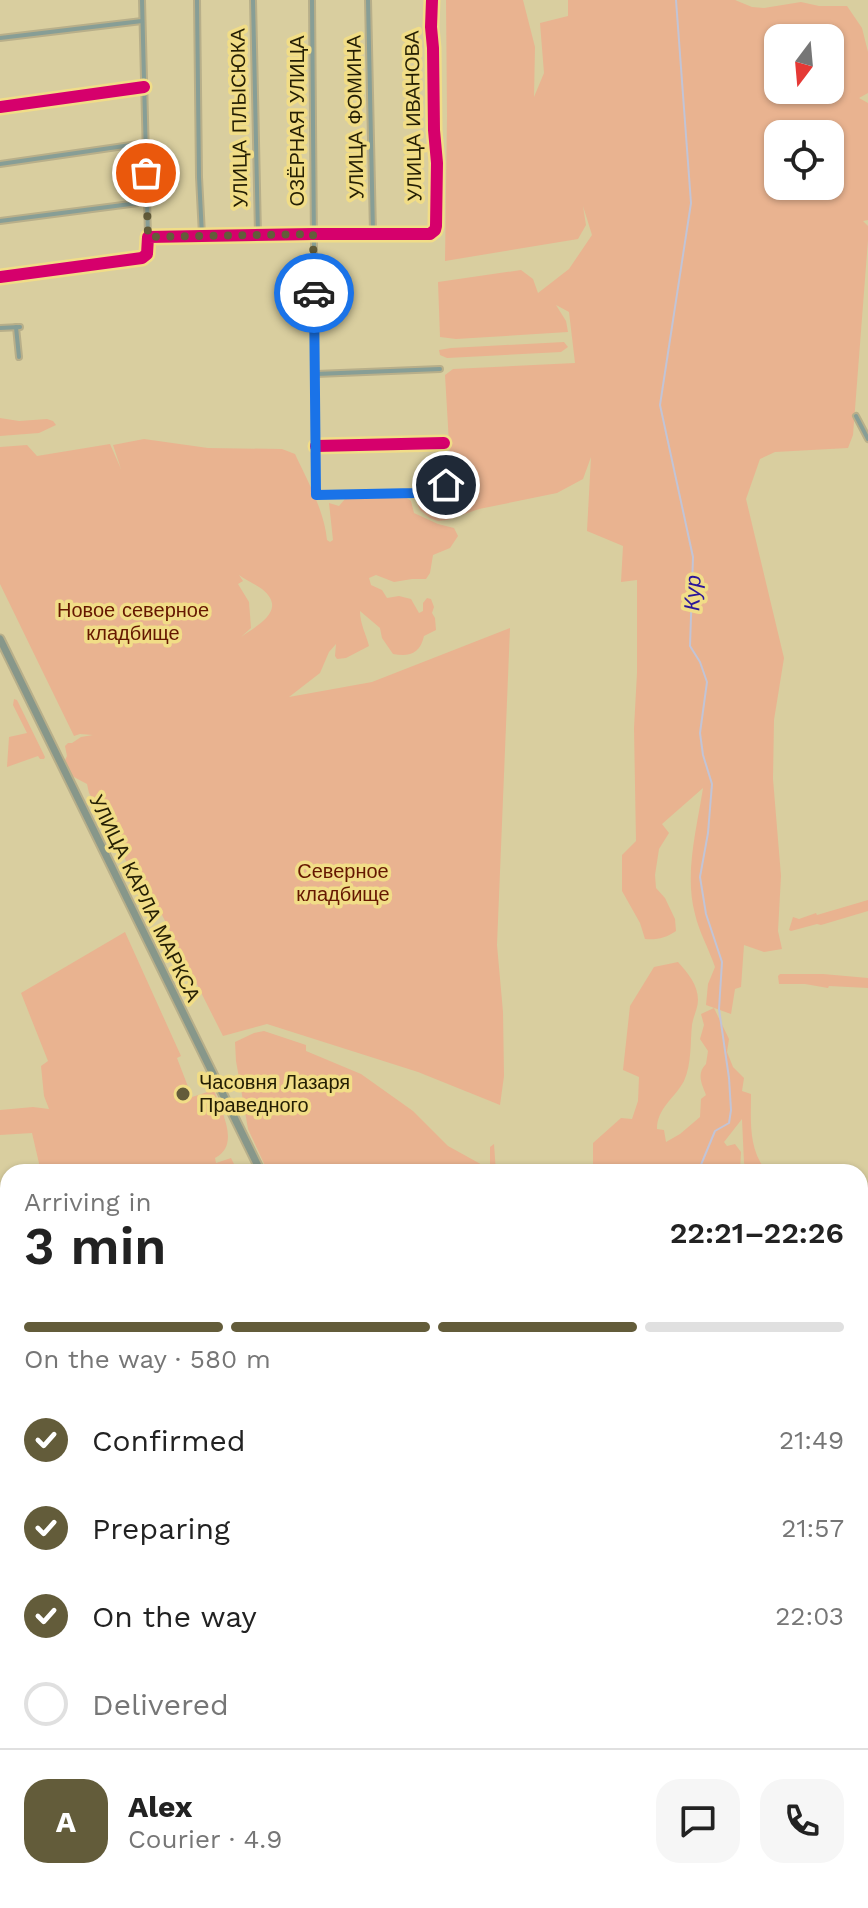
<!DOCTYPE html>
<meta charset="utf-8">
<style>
:root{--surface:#fff;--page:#f6f6f6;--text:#222;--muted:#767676;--line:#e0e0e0;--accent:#635c3a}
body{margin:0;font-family:"Work Sans",sans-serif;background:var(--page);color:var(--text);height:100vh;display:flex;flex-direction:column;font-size:30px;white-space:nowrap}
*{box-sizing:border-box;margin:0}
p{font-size:26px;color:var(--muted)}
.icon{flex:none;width:44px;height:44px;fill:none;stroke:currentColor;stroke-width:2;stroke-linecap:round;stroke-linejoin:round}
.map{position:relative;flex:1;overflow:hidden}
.side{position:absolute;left:0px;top:1164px;width:868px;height:744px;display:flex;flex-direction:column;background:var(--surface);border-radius:24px 24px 0 0;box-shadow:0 2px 6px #0004}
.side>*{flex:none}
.needle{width:52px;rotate:196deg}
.controls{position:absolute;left:764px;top:24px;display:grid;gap:16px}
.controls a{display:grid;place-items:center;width:80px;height:80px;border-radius:16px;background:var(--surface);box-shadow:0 2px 6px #0004;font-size:40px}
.pin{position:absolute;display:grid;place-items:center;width:68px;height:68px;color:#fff;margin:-34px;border:4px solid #fff;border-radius:50%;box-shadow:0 2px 8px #0007}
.courier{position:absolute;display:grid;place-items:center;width:80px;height:80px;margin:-40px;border:6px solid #1a73e8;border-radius:50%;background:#fff;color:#222;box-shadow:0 2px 10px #0007}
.overview em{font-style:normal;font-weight:600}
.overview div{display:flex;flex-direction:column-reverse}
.overview{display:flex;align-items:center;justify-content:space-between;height:136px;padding:0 24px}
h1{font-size:52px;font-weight:600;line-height:60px}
.bar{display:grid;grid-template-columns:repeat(4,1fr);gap:12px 8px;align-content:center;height:96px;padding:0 24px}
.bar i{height:10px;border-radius:6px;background:var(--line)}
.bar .current{background:var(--accent)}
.bar p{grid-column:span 4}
.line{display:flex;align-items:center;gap:20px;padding:0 24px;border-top:2px solid var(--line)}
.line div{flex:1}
.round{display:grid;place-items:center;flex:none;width:84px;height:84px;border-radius:24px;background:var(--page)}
ol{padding:0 24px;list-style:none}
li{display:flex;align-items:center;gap:24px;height:88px}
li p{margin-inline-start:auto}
li .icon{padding:8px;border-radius:50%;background:var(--accent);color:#fff;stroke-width:4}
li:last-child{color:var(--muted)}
li i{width:44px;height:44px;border:4px solid var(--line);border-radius:50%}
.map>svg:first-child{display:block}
</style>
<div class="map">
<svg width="868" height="1908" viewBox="0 0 868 1908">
<rect width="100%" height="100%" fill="#d9ce9f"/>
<g fill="#e9b390" fill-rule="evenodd">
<path d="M446,0H523L535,47L534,97L544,73L540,23L568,16V0H735L752,7L764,8L801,2L819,6H847L862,28L868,52V93L859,98L868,103V220L863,221L868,226V240L853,435L848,448L775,452L760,459L746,499L784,658L774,720L773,779L781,876L778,931L782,949L764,952L744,945L741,987L735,989L731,1014L706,1005L708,984L715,967C709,949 699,932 695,914C684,874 697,828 703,788L662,824L669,833L659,849L655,875L656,888L665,898L675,919L676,931C666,938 657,940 645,939L640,923L622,891V855L636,841L634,728L637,673V580L621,582L623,546L587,531L591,457L583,479L557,493L479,509L447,520L438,521L430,518L420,510L416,501L448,485L450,460L445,375L453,369L575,363L569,312L556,305L566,321L568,332L456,339L440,337L438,282L521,270L533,279L538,293L569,269L592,235L583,206L586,225L578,239L445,261L447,116ZM778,38H830V90H778ZM778,134H830V186H778Z"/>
<polygon points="564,342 568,347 561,352 447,358 440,355 439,350 451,348"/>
<polygon points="0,418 19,421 47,419 53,421 56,425 39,433 0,436"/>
<path d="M144,439L208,448L282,449L295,454C308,482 324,510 327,540L330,542L333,540L329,503L339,506L345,499L353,496L373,499L403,495L411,501L414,513L438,524L454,528L458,536L450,548L433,555L430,573L426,579H412L394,582L376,575L369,578L371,585L382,590L387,598L399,596L411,599L419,613L423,611V603L427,598L431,599L434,607L432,613L435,618L436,630L424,636C420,654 409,657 393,654L382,638L380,628L360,611C360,624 366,634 369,646L346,658L337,659L335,656L336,644L329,652L320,673L289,697L372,682L510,628L497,945L503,1012L504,1076L500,1105L418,1072L267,1024L223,1036L159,909L150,910L108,824L89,793L87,784L72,776L65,760L67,756L65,746L68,743H72L81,737L93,735L80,734L74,736L0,584V447L27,445L37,456L110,444L121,469L113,445ZM239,575C246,580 255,584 262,589C288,610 258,625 241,637L251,628L249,602L238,584L243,581Z"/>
<polygon points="14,699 17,700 45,757 44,759 40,759 38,756 7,767 9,737 27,733 13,705"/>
<polygon points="868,900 868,911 821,925 817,924 791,931 789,930 793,917 799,919 816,913 817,915"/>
<path d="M125,932L181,1056L177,1058L192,1097L214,1090C221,1111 241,1145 215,1158L216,1163L231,1158L238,1172H41L32,1133L0,1135V1110L33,1107L49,1109L44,1096L41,1066L48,1061L21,993Z"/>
<path d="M678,962C688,973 698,985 698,1000C698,1008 693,1017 692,1025C690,1043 692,1063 684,1081C675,1098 657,1108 657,1129L664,1130L666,1142L680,1134L700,1117L701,1099L706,1095C702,1084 696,1074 706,1064L708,1051L700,1039L704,1025L701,1014L714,1008L729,1039L727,1052L733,1067L744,1078L742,1091L751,1094C751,1122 748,1149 767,1172H747L748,1170L744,1163L742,1119L724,1142L727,1146L735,1144L741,1152L740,1171L723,1172L720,1164L713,1168L712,1172H593V1143L621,1118L632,1119L638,1101L639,1077L623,1070L630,1006L654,967Z"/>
<polygon points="780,974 823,974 868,978 868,988 829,986 828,988 805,984 779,984 778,976"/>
<polygon points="264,1031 306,1045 306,1051 361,1074 413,1111 448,1146 486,1167 490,1165 490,1147 494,1144 496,1172 268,1172 248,1129 236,1061 235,1042 254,1033"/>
<polygon points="0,1552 8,1552 8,1641 0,1637"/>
<polygon points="860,1603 868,1606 868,1673 860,1659"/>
<polygon points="0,1730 8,1732 8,1900 523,1900 511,1908 0,1908"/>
<polygon points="860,1753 868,1763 868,1814 860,1811"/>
</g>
<polygon fill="#c2c4d6" points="860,1659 868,1673 868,1763 860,1753"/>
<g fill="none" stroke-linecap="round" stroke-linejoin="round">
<g stroke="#c2c4d6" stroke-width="2">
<polyline points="676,0 691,203 660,405 693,557 690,646 700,662 707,682 700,733 703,755 712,784 708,833 700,877 706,914 722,962 719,1009 729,1078 731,1110 729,1123 715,1131 698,1172"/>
<polyline points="437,1908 438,1900"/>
</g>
<defs>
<g id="minor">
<polyline points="142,0 148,237"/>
<polyline points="197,0 199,177 202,235"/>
<polyline points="253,0 258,235"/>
<polyline points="312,0 316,495 415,493 446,485"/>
<polyline points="368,0 373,233"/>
<polyline points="0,38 142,21"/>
<polyline points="0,107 144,87"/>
<polyline points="0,164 145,143"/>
<polyline points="0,221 146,202"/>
<polyline points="0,277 142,258 147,254 148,237 313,234 430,234 435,230 436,226 437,163 434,130 433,48 431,27 432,0"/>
<polyline points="16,327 19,357"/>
<polyline points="0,328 20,327"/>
<polyline points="316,374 440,369"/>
<polyline points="856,416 868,439"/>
<polyline points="316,446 444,443"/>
<polyline points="0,1363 8,1396"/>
<polyline points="860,1445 868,1434"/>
<polyline points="0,1523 8,1525"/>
<polyline points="548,1900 552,1908"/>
<polyline points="669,1900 673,1908"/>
<polyline points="779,1908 795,1900"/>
</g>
<polyline id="secondary" points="0,1260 8,1258"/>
<g id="primary">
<polyline points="0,639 261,1172"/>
<polyline points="620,1900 624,1908"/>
</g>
</defs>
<use href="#minor" stroke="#b8af8a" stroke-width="8"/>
<use href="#secondary" stroke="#b8af8a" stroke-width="10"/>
<use href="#primary" stroke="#b8af8a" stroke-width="11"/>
<use href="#minor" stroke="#879e96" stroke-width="4"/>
<use href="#secondary" stroke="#8a9c8f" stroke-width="6"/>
<use href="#primary" stroke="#87978a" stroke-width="7"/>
<defs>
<g id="cycleway">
<polyline points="0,107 144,87"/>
<polyline points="0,277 142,258 147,254 148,237 313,234 430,234 435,230 436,226 437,163 434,130 433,48 431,27 432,0"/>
<polyline points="316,446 444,443"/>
</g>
</defs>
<use href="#cycleway" stroke="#f1dd87" stroke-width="17"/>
<use href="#cycleway" stroke="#d6006c" stroke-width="12"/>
</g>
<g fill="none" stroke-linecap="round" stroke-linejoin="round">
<polyline stroke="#635c3a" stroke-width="8" stroke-dasharray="0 14.4" points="146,173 148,237 313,234 314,293"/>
<polyline stroke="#1a73e8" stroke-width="10" points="314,293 316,495 415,493 446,485"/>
</g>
<circle fill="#635c3a" stroke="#f1dd87" stroke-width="3" cx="183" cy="1094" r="8"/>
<g text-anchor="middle" stroke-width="7" stroke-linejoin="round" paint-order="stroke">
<g font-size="20" fill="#241e03" stroke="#f1dd87">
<text transform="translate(413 116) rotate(-91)" y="7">УЛИЦА ИВАНОВА</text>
<text transform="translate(355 117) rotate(-91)" y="7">УЛИЦА ФОМИНА</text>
<text transform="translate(239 118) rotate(-91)" y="7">УЛИЦА ПЛЫСЮКА</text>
<text transform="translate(297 121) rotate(-90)" y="7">ОЗЁРНАЯ УЛИЦА</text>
<text transform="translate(145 898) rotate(64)" y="7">УЛИЦА КАРЛА МАРКСА</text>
</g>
<g font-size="20" fill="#651700" stroke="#f1dd87">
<text x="133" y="617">Новое северное<tspan x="133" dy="23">кладбище</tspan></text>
<text x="343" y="878">Северное<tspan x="343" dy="23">кладбище</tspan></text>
</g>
<g font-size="20" fill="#241e03" stroke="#f1dd87" text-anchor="start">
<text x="199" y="1089">Часовня Лазаря<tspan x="199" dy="23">Праведного</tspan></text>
</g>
<g font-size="22" font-style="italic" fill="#2b1699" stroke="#f1dd87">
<text transform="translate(692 593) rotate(-88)" y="8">Кур</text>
</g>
</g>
</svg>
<div class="controls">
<a><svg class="needle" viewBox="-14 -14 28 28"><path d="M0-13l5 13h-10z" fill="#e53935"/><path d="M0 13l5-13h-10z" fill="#767676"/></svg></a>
<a><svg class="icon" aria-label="locate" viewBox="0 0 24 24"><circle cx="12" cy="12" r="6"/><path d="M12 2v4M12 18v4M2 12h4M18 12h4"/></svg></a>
</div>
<div class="pin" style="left:146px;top:173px;background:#ea580c"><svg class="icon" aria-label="bag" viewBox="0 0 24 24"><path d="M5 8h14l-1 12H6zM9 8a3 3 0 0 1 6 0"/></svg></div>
<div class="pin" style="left:446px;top:485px;background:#1f2937"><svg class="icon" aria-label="home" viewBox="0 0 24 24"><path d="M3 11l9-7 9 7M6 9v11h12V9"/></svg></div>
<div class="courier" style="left:314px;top:293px"><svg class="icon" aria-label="car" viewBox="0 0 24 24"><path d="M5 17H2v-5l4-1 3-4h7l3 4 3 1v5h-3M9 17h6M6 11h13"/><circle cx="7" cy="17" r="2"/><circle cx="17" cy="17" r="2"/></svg></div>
<section class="side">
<div class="overview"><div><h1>3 min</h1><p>Arriving in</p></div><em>22:21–22:26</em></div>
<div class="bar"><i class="current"></i><i class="current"></i><i class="current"></i><i></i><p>On the way · 580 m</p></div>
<ol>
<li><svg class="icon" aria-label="check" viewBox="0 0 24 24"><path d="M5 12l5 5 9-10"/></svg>Confirmed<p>21:49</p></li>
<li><svg class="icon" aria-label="check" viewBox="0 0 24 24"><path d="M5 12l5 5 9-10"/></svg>Preparing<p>21:57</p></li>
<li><svg class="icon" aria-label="check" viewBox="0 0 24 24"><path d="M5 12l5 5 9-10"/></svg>On the way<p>22:03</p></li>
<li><i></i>Delivered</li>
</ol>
<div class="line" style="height:144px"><b class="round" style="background:var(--accent);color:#fff">A</b><div><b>Alex</b><p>Courier · 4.9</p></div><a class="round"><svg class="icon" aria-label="chat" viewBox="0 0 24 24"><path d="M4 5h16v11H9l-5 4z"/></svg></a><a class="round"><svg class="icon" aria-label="phone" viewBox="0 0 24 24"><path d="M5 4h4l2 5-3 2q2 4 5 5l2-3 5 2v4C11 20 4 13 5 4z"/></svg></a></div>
</section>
</div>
